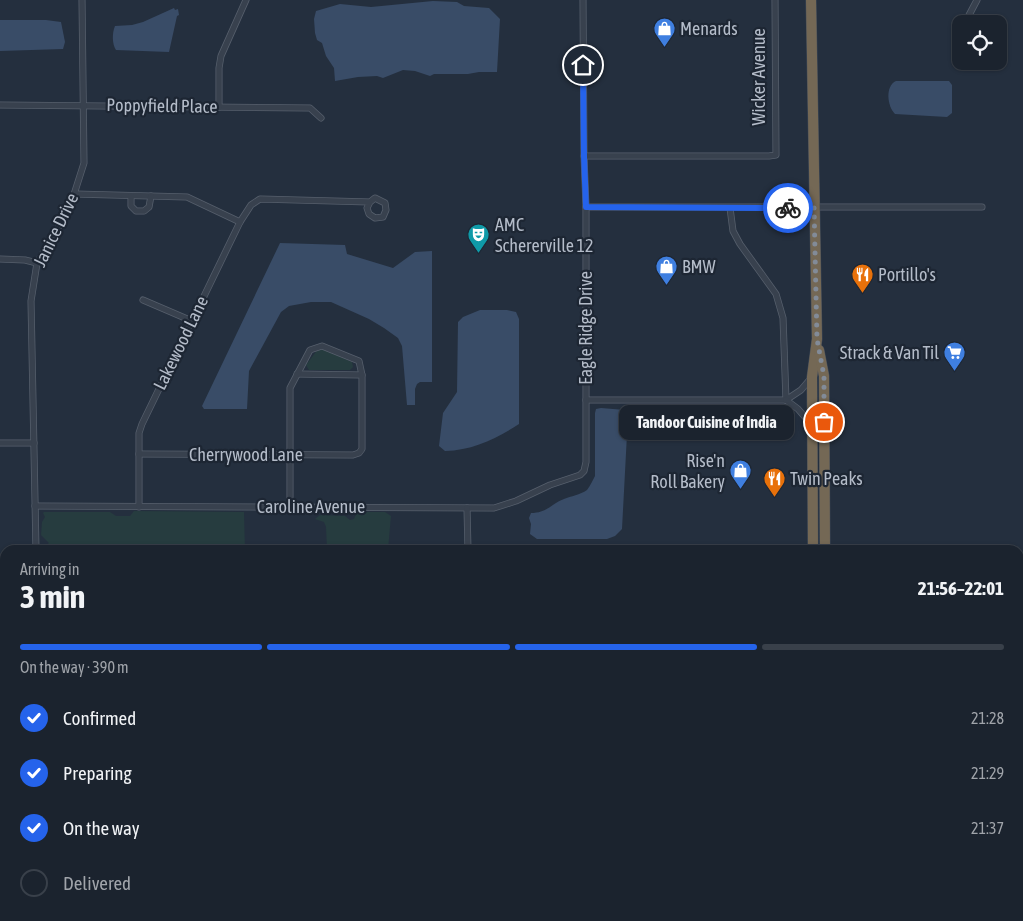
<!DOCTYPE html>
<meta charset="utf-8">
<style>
:root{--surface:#1b232e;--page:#242b36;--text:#f1f3f6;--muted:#a0a4aa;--line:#39404a;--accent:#2563eb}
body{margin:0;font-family:"Asap Condensed",sans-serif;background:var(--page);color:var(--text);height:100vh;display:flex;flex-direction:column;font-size:19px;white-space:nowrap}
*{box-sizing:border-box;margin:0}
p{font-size:16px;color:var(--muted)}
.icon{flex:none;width:28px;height:28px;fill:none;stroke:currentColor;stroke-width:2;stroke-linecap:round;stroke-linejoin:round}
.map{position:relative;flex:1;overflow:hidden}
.drawer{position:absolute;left:0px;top:545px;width:1024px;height:376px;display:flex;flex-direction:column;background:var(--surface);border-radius:15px 15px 0 0;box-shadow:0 1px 4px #0004,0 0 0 1px var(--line)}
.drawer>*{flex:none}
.fabs{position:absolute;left:952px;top:15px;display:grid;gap:10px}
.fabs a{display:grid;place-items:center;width:55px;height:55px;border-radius:10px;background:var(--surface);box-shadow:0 1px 4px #0004,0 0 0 1px var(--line);font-size:25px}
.pin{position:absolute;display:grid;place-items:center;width:42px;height:42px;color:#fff;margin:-21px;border:2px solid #fff;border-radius:50%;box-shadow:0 1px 5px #0007}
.courier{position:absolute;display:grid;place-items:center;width:50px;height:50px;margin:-25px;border:4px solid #2563eb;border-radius:50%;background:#fff;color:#222;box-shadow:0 1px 6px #0007}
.bubble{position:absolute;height:35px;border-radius:10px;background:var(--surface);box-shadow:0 1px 4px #0004,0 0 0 1px var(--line);font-size:16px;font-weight:700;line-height:35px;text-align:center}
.head em{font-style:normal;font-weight:700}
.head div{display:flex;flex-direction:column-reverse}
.head{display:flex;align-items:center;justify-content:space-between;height:85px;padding:0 20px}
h1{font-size:32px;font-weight:700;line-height:38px}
.bar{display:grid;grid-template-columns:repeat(4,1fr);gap:8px 5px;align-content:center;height:60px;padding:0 20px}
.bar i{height:6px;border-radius:4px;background:var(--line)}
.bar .selected{background:var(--accent)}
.bar p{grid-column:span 4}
ol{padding:0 20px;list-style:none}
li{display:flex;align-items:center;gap:15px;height:55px}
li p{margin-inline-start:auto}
li .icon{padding:5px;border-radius:50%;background:var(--accent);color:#fff;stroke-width:4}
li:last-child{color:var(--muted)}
li i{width:28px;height:28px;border:2px solid var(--line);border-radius:50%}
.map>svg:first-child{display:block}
</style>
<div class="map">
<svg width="1023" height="921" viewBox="0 0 1023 921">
<rect width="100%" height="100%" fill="#242f3e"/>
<g fill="#263c3f">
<polygon points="318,349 324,350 352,362 353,367 350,370 309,370 306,365"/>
<polygon points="134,511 244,512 245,550 40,550 49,543 41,535 42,522 45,517 43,513 44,512 110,512 116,516 130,516"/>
<polygon points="357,512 385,512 391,516 388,550 327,550 326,527 324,522 315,519 320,515 345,516 350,520 354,519"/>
</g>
<g fill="#394c67">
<polygon points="433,1 457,2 464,6 489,8 500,19 497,72 479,72 468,74 434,74 430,76 415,71 403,70 383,78 377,76 358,77 335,81 334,68 326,56 322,43 317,40 315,33 314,19 316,11 340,4 371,7"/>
<path d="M174,8L175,10L178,9L179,15L177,16L169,52L116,50C112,44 112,33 115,26L132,25L143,22Z"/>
<polygon points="0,20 46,20 61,22 65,42 63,49 0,51"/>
<path d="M896,81H949L952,85V113L947,117L895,114C887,106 885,86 896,81Z"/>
<polygon points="280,243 345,245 347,254 393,268 415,252 432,251 432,382 420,382 417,384 415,389 415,405 407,405 402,346 398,338 384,328 369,319 331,302 311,302 289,306 281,312 249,371 247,409 204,409 202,406"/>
<path d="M480,310H507L516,312L519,319V424C496,439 473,450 445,451L439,446L443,413L457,392L458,322L463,317Z"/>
<path d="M601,408L625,410L628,415L622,529L615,536L607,539H537L530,534L531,524L529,518L531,513C547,513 551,504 564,499C571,496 580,495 587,490C590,486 593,480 595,476V413L596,409Z"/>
</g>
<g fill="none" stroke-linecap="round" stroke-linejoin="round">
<defs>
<g id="street">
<polyline points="968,24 968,17 977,0"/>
<polyline points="967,64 967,61"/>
<polyline points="0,105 310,108 321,118"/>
<polyline points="219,107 219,68 221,56 246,0"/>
<polyline points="584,156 769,156 776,155 775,0"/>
<polyline points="75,194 187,197 240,222"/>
<polyline points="131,196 131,206 136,211 144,211 149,207 151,196"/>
<polyline points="586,207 982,207"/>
<polyline points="730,208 733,231 740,244 776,294 783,318 786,400"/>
<polyline points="0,259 25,260 37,263"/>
<polyline points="143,300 192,321"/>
<polyline points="297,374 362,375"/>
<polyline points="586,400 786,400 801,390 812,377"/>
<polyline points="786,400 798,409 811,424"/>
<polyline points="0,443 34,443"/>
<polyline points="139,454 353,455 359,453 362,449 362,375 359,361 322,346 310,350 290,388 290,507"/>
<polyline points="35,506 494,508 516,501 550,485 580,475 584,471 586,462 586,207 584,156 583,0"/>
<polyline points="139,507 139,433 142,424 240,222 251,205 260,199 370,202 375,198 385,203 386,210 383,217 375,218 369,214 367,208 370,202"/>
<polyline points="467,508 468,550"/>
<polyline points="36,550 31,301 37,263 69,210 84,163 82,0"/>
<polyline points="474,916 474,921"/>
<polyline points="744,916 784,919 811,919"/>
<polyline points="325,921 325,916"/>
<polyline points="573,921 573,916"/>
</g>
<g id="primary">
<polyline points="0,769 5,769"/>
<polyline points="1019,778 1023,778"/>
<polyline points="1019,794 1023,795"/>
</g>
<g id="highway">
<polyline points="811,0 817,339 812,377 813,550"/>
<polyline points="819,350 824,376 825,550"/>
<polyline points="811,919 818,921"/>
</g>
</defs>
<use href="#street" stroke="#565f6c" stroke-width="7"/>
<use href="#primary" stroke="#414a57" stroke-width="10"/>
<use href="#highway" stroke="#434c59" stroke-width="11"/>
<use href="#street" stroke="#38414e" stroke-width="5.5"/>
<use href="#primary" stroke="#56606e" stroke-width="9"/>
<use href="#highway" stroke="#746855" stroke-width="10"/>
</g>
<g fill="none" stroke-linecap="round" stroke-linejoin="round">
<polyline stroke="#828b98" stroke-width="5" stroke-dasharray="0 9" points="788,208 814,207 817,339 824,376 824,422"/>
<polyline stroke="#2563eb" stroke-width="6" points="583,65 584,156 586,207 788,208"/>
</g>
<defs>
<symbol id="shop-pin" viewBox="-11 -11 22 30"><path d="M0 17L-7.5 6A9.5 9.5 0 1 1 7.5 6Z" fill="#3f7fe0" stroke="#1d2633"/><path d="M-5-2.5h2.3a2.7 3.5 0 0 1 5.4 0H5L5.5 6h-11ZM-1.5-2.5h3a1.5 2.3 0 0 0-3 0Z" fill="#fff"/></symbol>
<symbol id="theatre-pin" viewBox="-11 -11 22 30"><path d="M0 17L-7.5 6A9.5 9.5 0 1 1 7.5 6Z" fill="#0f9aa8" stroke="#1d2633"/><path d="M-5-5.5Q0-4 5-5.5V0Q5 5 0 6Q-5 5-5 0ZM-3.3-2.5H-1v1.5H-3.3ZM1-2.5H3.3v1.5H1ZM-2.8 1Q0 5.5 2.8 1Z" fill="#fff"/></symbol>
<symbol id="restaurant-pin" viewBox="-11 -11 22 30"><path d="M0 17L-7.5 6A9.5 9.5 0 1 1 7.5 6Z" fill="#e8710a" stroke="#1d2633"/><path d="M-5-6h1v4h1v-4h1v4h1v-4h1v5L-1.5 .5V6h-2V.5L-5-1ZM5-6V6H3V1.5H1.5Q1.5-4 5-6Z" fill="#fff"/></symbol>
<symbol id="supermarket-pin" viewBox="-11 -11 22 30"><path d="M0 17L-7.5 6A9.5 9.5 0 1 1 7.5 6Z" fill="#3f7fe0" stroke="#1d2633"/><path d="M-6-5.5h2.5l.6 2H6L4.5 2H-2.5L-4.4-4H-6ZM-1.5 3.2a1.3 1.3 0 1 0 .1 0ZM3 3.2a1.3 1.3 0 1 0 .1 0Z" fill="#fff"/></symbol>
</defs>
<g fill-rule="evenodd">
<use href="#shop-pin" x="652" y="16" width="25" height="34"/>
<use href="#theatre-pin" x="466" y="222" width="25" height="34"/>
<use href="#shop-pin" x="654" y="254" width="25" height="34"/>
<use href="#restaurant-pin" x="850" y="262" width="25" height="34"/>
<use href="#supermarket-pin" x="942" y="340" width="25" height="34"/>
<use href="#shop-pin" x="728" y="458" width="25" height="34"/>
<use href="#restaurant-pin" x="762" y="466" width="25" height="34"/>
</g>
<g text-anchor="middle" stroke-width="4.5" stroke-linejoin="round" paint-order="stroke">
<g font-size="18" fill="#b4bcc9" stroke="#1d2633" text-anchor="start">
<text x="680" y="35">Menards</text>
<text x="495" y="231">AMC<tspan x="495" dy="21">Schererville 12</tspan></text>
<text x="682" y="273">BMW</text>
<text x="878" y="281">Portillo's</text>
<text x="939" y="359" text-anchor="end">Strack &amp; Van Til</text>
<text x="725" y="467" text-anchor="end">Rise'n<tspan x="725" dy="21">Roll Bakery</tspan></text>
<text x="790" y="485">Twin Peaks</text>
</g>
<g font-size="18" fill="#b4bcc9" stroke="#1d2633">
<text transform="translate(759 77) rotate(-90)" y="6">Wicker Avenue</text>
<text transform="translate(162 106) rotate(1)" y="6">Poppyfield Place</text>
<text transform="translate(56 230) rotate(-64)" y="6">Janice Drive</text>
<text transform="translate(586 328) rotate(-90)" y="6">Eagle Ridge Drive</text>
<text transform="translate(181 343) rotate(-64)" y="6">Lakewood Lane</text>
<text x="246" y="461">Cherrywood Lane</text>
<text x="311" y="513">Caroline Avenue</text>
</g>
</g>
</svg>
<div class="fabs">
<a><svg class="icon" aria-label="locate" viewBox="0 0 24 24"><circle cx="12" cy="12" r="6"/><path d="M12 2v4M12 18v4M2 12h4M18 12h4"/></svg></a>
</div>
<div class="pin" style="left:824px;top:422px;background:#ea580c"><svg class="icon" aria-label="bag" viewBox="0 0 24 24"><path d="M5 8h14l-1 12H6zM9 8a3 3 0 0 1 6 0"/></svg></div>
<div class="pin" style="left:583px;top:65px;background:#1f2937"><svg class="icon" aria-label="home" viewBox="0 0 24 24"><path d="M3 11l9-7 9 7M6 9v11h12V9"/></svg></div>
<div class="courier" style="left:788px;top:208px"><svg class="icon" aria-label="bike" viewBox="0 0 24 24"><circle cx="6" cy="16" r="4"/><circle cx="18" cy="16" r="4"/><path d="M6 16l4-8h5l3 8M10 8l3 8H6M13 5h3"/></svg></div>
<div class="bubble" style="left:619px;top:405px;width:175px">Tandoor Cuisine of India</div>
<section class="drawer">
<div class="head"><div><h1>3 min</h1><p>Arriving in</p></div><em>21:56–22:01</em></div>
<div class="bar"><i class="selected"></i><i class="selected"></i><i class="selected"></i><i></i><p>On the way · 390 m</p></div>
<ol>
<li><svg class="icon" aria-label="check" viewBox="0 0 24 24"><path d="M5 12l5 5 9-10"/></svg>Confirmed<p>21:28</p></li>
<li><svg class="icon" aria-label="check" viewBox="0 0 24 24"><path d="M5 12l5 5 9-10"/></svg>Preparing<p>21:29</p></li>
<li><svg class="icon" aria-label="check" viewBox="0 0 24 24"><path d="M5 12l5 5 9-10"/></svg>On the way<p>21:37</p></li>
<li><i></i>Delivered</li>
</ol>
</section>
</div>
